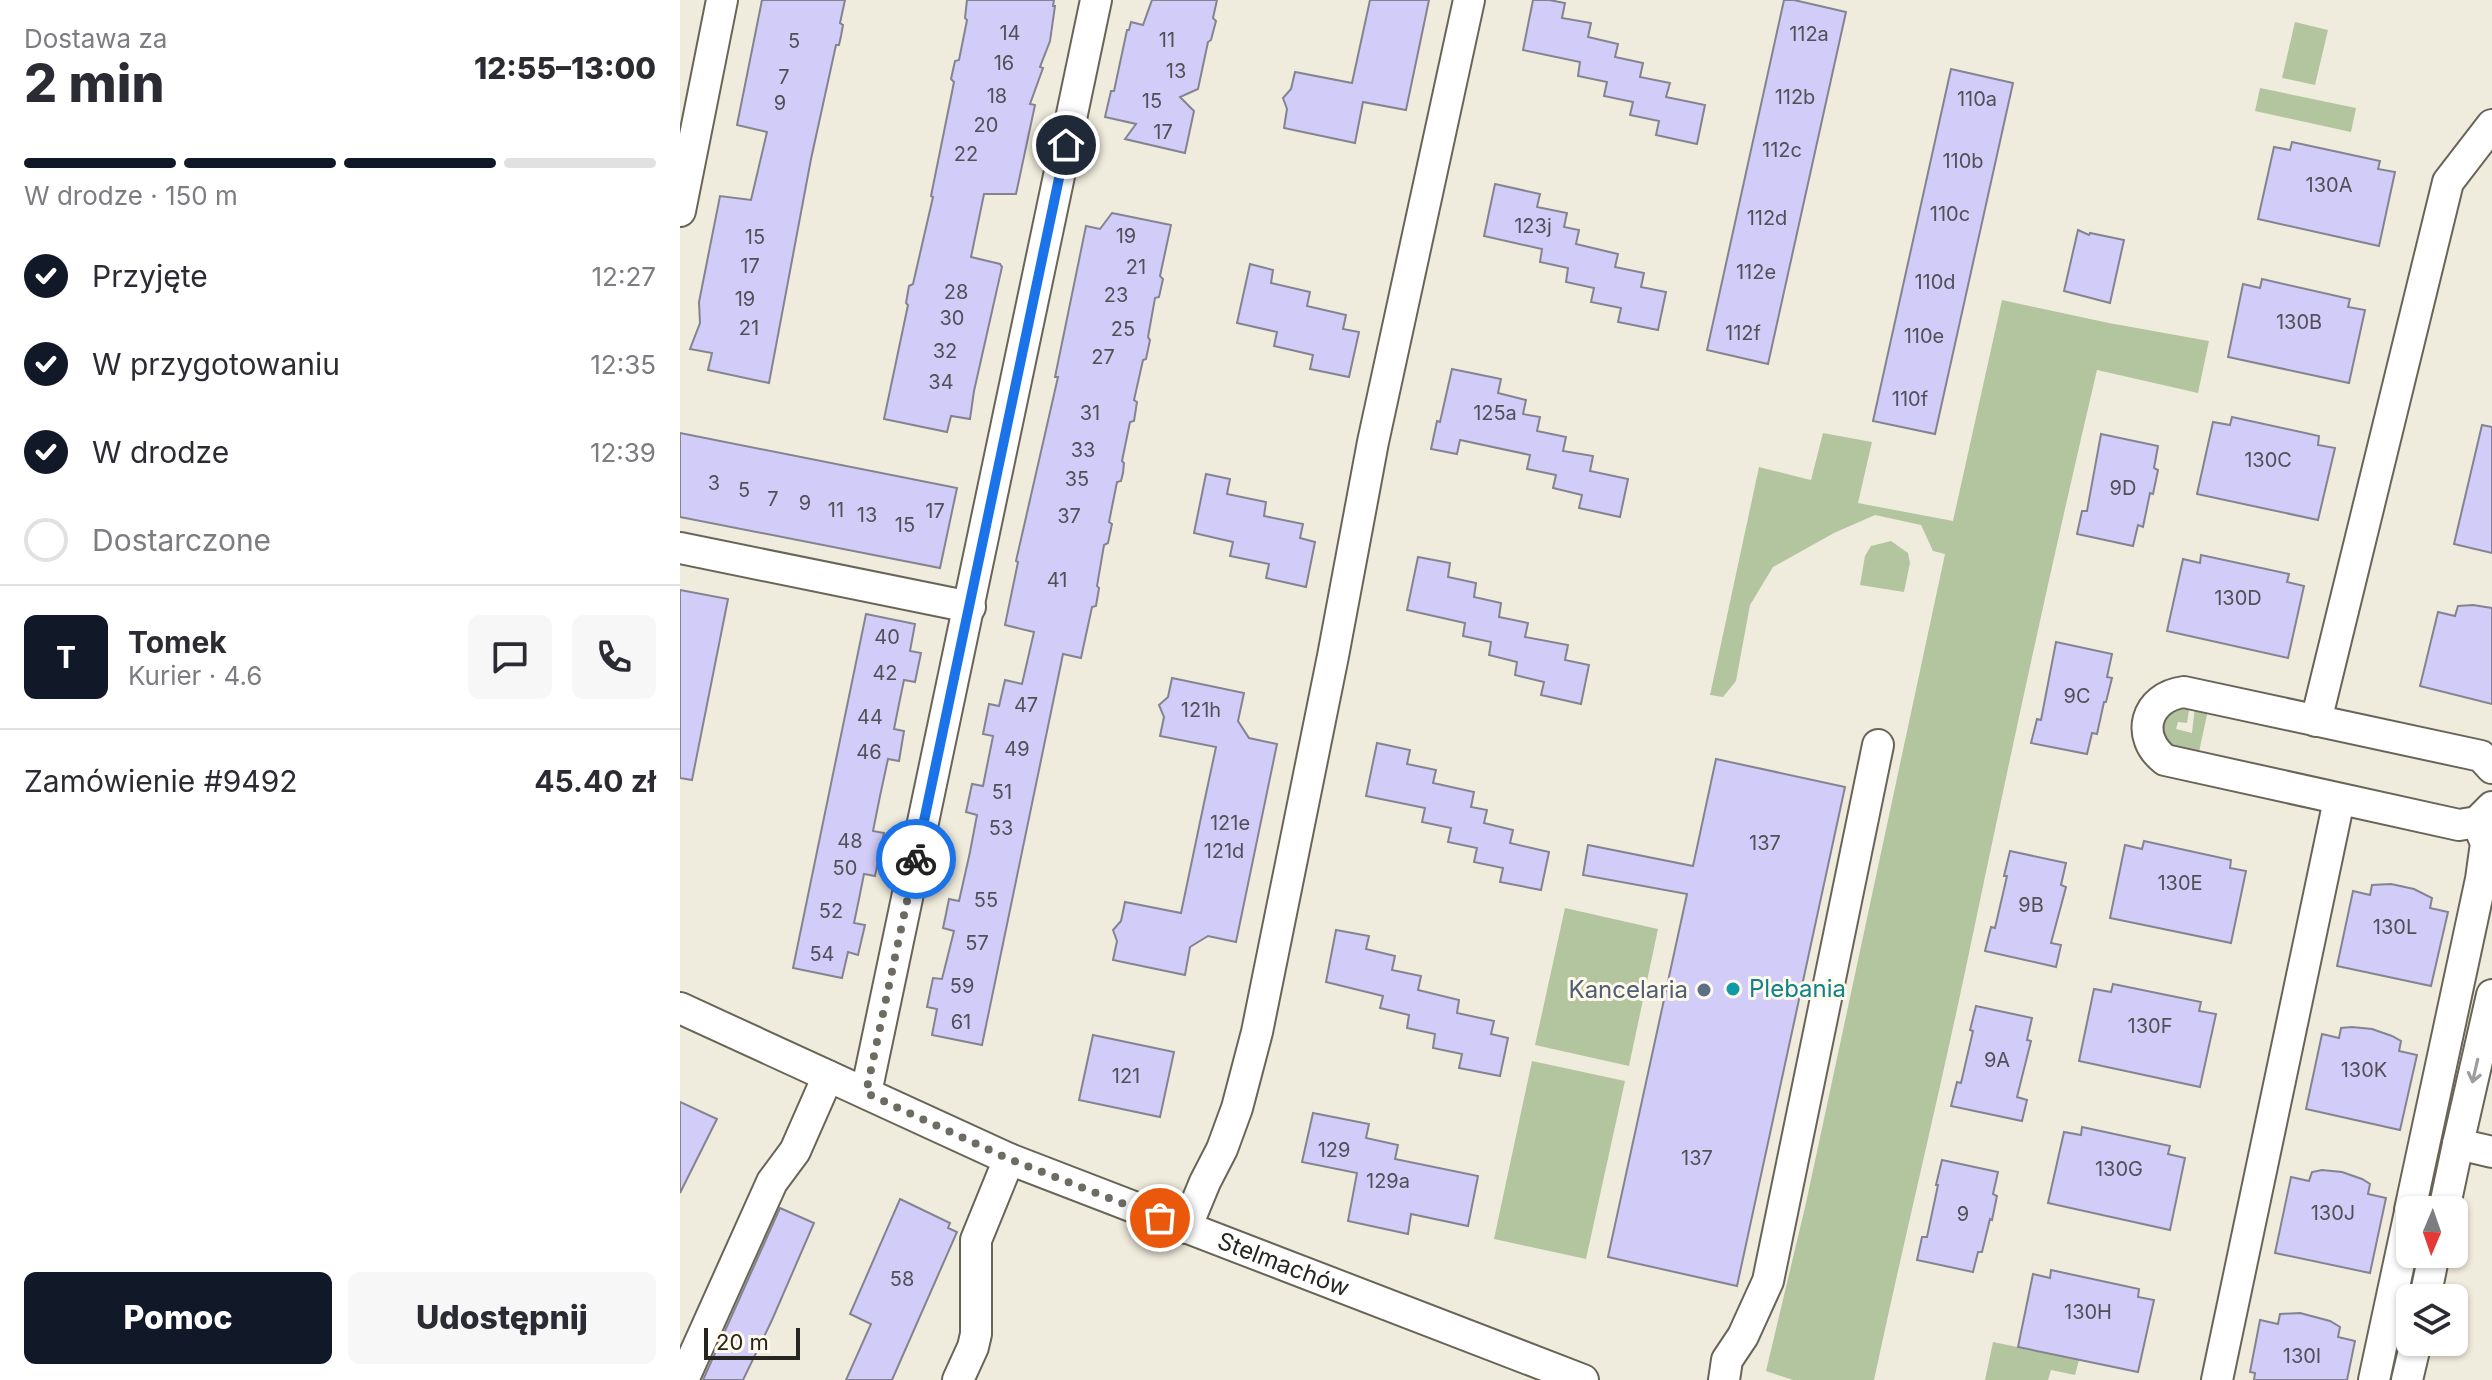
<!DOCTYPE html>
<html lang="pl">
<meta charset="utf-8">
<style>
:root{--surface:#fff;--page:#f7f7f7;--text:#2b2b33;--muted:#7c7c81;--line:#e1e1e2;--accent:#111827}
body{margin:0;font-family:Inter,sans-serif;background:var(--page);color:var(--text);height:100vh;display:flex;flex-direction:column;font-size:30px;white-space:nowrap}
*{box-sizing:border-box;margin:0}
p{font-size:26px;color:var(--muted)}
.icon{flex:none;width:44px;height:44px;fill:none;stroke:currentColor;stroke-width:2;stroke-linecap:round;stroke-linejoin:round}
.map{position:relative;flex:1;overflow:hidden}
.sheet{display:flex;flex-direction:column;background:var(--surface);width:680px}
.sheet>*{flex:none}
.needle{width:52px;rotate:182deg}
.buttons{position:absolute;left:1716px;top:1196px;display:grid;gap:16px}
.buttons a{display:grid;place-items:center;width:72px;height:72px;border-radius:12px;background:var(--surface);box-shadow:0 2px 6px #0004;font-size:40px}
.scale{position:absolute;left:24px;bottom:20px;width:96px;box-sizing:border-box;padding-left:8px;border:4px solid #272520;border-top:0;font-size:22px;line-height:28px;white-space:nowrap;color:#272520;-webkit-text-stroke:6px #fef9ea;paint-order:stroke}
.pin{position:absolute;display:grid;place-items:center;width:68px;height:68px;color:#fff;margin:-34px;border:4px solid #fff;border-radius:50%;box-shadow:0 2px 8px #0007}
.courier{position:absolute;display:grid;place-items:center;width:80px;height:80px;margin:-40px;border:6px solid #1a73e8;border-radius:50%;background:#fff;color:#222;box-shadow:0 2px 10px #0007}
.headline em{font-style:normal;font-weight:800}
.headline div{display:flex;flex-direction:column-reverse}
.headline{display:flex;align-items:center;justify-content:space-between;height:136px;padding:0 24px}
h1{font-size:52px;font-weight:800;line-height:60px}
.bar{display:grid;grid-template-columns:repeat(4,1fr);gap:12px 8px;align-content:center;height:96px;padding:0 24px}
.bar i{height:10px;border-radius:6px;background:var(--line)}
.bar .active{background:var(--accent)}
.bar p{grid-column:span 4}
.line{display:flex;align-items:center;gap:20px;padding:0 24px;border-top:2px solid var(--line)}
.line div{flex:1}
.round{display:grid;place-items:center;flex:none;width:84px;height:84px;border-radius:12px;background:var(--page)}
ol{padding:0 24px;list-style:none}
li{display:flex;align-items:center;gap:24px;height:88px}
li p{margin-inline-start:auto}
li .icon{padding:8px;border-radius:50%;background:var(--accent);color:#fff;stroke-width:4}
li:last-child{color:var(--muted)}
li i{width:44px;height:44px;border:4px solid var(--line);border-radius:50%}
.button{display:flex;gap:16px;margin-top:auto;padding:16px 24px}
.button a{flex:1;height:92px;border-radius:12px;background:var(--accent);color:#fff;font-size:32px;font-weight:800;line-height:92px;text-align:center}
.button a+a{background:var(--page);color:var(--text)}
main{display:flex;flex:1;min-height:0}
.map>svg:first-child{display:block}
</style>
<main>
<section class="sheet">
<div class="headline"><div><h1>2 min</h1><p>Dostawa za</p></div><em>12:55–13:00</em></div>
<div class="bar"><i class="active"></i><i class="active"></i><i class="active"></i><i></i><p>W drodze · 150 m</p></div>
<ol>
<li><svg class="icon" aria-label="check" viewBox="0 0 24 24"><path d="M5 12l5 5 9-10"/></svg>Przyjęte<p>12:27</p></li>
<li><svg class="icon" aria-label="check" viewBox="0 0 24 24"><path d="M5 12l5 5 9-10"/></svg>W przygotowaniu<p>12:35</p></li>
<li><svg class="icon" aria-label="check" viewBox="0 0 24 24"><path d="M5 12l5 5 9-10"/></svg>W drodze<p>12:39</p></li>
<li><i></i>Dostarczone</li>
</ol>
<div class="line" style="height:144px"><b class="round" style="background:var(--accent);color:#fff">T</b><div><b>Tomek</b><p>Kurier · 4.6</p></div><a class="round"><svg class="icon" aria-label="chat" viewBox="0 0 24 24"><path d="M4 5h16v11H9l-5 4z"/></svg></a><a class="round"><svg class="icon" aria-label="phone" viewBox="0 0 24 24"><path d="M5 4h4l2 5-3 2q2 4 5 5l2-3 5 2v4C11 20 4 13 5 4z"/></svg></a></div>
<div class="line" style="height:104px"><div>Zamówienie #9492</div><b>45.40 zł</b></div>
<div class="button"><a>Pomoc</a><a>Udostępnij</a></div>
</section>
<div class="map">
<svg width="1812" height="1380" viewBox="0 0 1812 1380">
<rect width="100%" height="100%" fill="#f0ecdd"/>
<g fill="#b3c59e">
<polygon points="1615,22 1648,30 1635,85 1602,78"/>
<polygon points="1580,88 1676,108 1671,132 1575,111"/>
<path d="M1322,300L1429,323L1529,341L1518,393L1417,370C1370,570 1327,771 1285,972C1256,1109 1223,1244 1194,1380H1113L1086,1371L1126,1203L1265,554L1253,551L1241,525L1195,515L1154,533L1093,567L1070,605L1056,681L1043,697L1030,695L1079,467L1131,480L1143,433L1192,442L1178,503L1273,521Z"/>
<polygon points="1211,541 1228,553 1230,563 1224,592 1180,585 1185,556 1191,546"/>
<polygon points="1510,704 1507,723 1498,722 1496,729 1512,733 1515,706 1528,710 1519,752 1516,754 1496,750 1484,741 1481,721 1491,709"/>
<polygon points="885,908 978,929 949,1066 855,1045"/>
<polygon points="852,1061 945,1081 906,1259 814,1239"/>
<polygon points="1313,1342 1399,1360 1395,1375 1371,1370 1368,1380 1305,1380"/>
</g>
<g fill="#d2ccf8" stroke="#848390" stroke-width="2">
<polygon points="82,0 165,0 160,23 163,25 161,36 159,45 156,45 131,159 89,383 28,370 32,353 10,349 20,323 19,302 40,196 71,200 87,132 57,125"/>
<polygon points="287,0 374,0 373,6 375,6 370,41 360,67 363,68 350,104 355,105 336,194 304,194 291,257 320,264 322,267 294,391 290,419 271,416 267,432 204,419 228,305 226,303 229,286 233,284 253,197 251,196 274,82 271,79 275,61 279,60 287,20 285,18"/>
<polygon points="472,0 537,0 533,18 536,21 531,40 528,42 518,89 500,97 514,111 505,153 445,139 456,124 425,117 431,91 434,91 447,30 449,30 451,22 463,25"/>
<polygon points="690,0 749,0 726,110 683,102 675,143 604,128 607,109 603,98 611,89 615,72 672,83"/>
<polygon points="853,0 869,0 885,3 882,18 911,23 908,37 938,44 935,57 963,63 960,77 990,83 986,97 1025,105 1017,144 976,135 979,121 950,115 953,102 924,96 927,82 898,76 900,62 843,50"/>
<polygon points="1104,0 1114,0 1166,12 1088,364 1027,350"/>
<polygon points="1271,69 1333,83 1255,434 1193,421"/>
<polygon points="1612,142 1700,161 1698,169 1715,172 1699,246 1578,219 1594,147 1610,150"/>
<polygon points="815,184 860,194 857,207 887,213 884,227 899,230 896,244 938,254 935,267 964,273 961,287 986,292 978,330 938,322 941,308 911,302 914,288 886,282 888,268 860,262 862,249 804,236"/>
<polygon points="432,213 491,225 480,276 483,279 479,297 475,298 468,337 470,340 466,359 463,360 454,400 457,402 454,421 450,422 442,461 444,463 443,473 441,481 437,482 429,522 432,524 428,543 424,545 417,586 419,588 416,606 412,607 401,658 383,654 302,1045 252,1035 257,1009 247,1007 253,978 262,979 274,931 263,928 266,914 269,899 279,901 290,852 297,815 286,812 292,784 303,786 313,736 303,734 309,704 319,706 325,680 342,684 354,632 325,625 338,562 336,561 378,377 375,377 406,226 420,229"/>
<polygon points="1398,230 1409,235 1410,233 1444,240 1430,303 1384,291"/>
<polygon points="570,264 593,270 591,283 630,292 627,306 666,315 663,329 679,332 669,377 630,369 633,355 594,346 597,332 557,323"/>
<polygon points="1582,279 1670,299 1668,307 1685,310 1669,383 1548,357 1563,284 1580,288"/>
<polygon points="772,369 821,379 818,393 846,400 843,414 860,417 857,431 886,437 883,451 913,456 910,471 948,479 940,517 899,508 902,495 873,488 876,475 847,469 850,455 780,440 777,454 751,449 757,421 760,422"/>
<polygon points="1552,417 1639,436 1638,445 1655,448 1638,520 1517,494 1533,422 1550,425"/>
<polygon points="1802,425 1812,427 1812,553 1774,544"/>
<polygon points="0,433 277,488 260,568 0,517"/>
<polygon points="1421,434 1478,446 1474,468 1478,470 1473,494 1470,493 1463,527 1458,525 1453,546 1397,534 1402,511 1407,511"/>
<polygon points="526,474 550,479 547,494 586,502 584,516 623,524 620,538 635,542 626,587 586,578 589,564 550,556 553,542 514,533"/>
<polygon points="1521,555 1609,574 1607,582 1624,586 1608,658 1487,631 1503,559 1520,563"/>
<polygon points="738,557 770,563 768,577 796,583 794,597 821,603 819,617 848,623 845,637 888,645 885,660 909,665 901,704 861,695 864,682 835,675 837,662 809,655 811,642 783,636 785,623 727,610"/>
<polygon points="0,590 48,599 12,780 0,778"/>
<polygon points="1793,605 1812,608 1812,704 1740,686 1758,612 1775,616 1778,606"/>
<polygon points="186,614 235,624 230,651 241,653 235,682 224,680 219,704 214,729 224,731 219,761 208,759 200,796 193,831 204,833 195,876 184,874 179,899 174,923 185,925 178,955 168,952 162,978 113,968"/>
<polygon points="1376,642 1432,654 1427,677 1432,678 1426,702 1424,702 1417,734 1412,733 1407,754 1351,743 1357,719 1361,720"/>
<polygon points="492,678 564,693 558,721 569,738 597,744 556,942 528,936 510,947 505,975 433,960 437,941 433,930 441,921 445,902 501,913 524,803 536,747 480,736 484,717 479,705 488,697"/>
<polygon points="697,743 730,750 727,764 756,770 753,783 794,792 791,807 807,810 804,823 833,830 830,843 869,852 861,890 820,882 823,868 794,862 797,848 768,842 771,828 742,822 745,808 686,796"/>
<polygon points="1036,759 1165,787 1057,1286 928,1257 1007,894 903,875 908,845 1013,866"/>
<polygon points="1464,841 1551,860 1550,868 1566,871 1551,943 1430,918 1445,845 1462,849"/>
<polygon points="1330,851 1386,863 1381,885 1386,887 1371,943 1381,945 1376,967 1305,951 1311,927 1315,928 1327,876 1324,876"/>
<polygon points="1711,884 1734,889 1752,898 1750,908 1768,912 1751,986 1657,966 1673,891 1690,895 1692,885"/>
<polygon points="656,930 689,936 686,949 715,956 712,970 741,976 738,990 779,1000 777,1013 814,1021 811,1034 828,1038 820,1076 779,1068 782,1054 753,1048 755,1034 727,1028 729,1015 700,1008 703,996 646,982"/>
<polygon points="1433,984 1521,1002 1519,1011 1536,1014 1520,1087 1399,1061 1414,989 1431,992"/>
<polygon points="1296,1006 1352,1018 1347,1040 1351,1041 1337,1097 1347,1100 1342,1121 1271,1106 1277,1082 1281,1083 1293,1031 1290,1030"/>
<polygon points="1672,1027 1692,1029 1712,1036 1721,1041 1719,1051 1737,1055 1720,1130 1626,1109 1642,1034 1659,1038 1661,1028"/>
<polygon points="413,1035 494,1052 480,1117 399,1100"/>
<polygon points="0,1102 37,1119 0,1193"/>
<polygon points="633,1113 689,1124 686,1138 718,1145 715,1159 798,1176 788,1226 731,1214 728,1234 668,1221 677,1173 622,1162"/>
<polygon points="1402,1127 1490,1146 1488,1154 1505,1158 1490,1230 1368,1203 1384,1132 1401,1135"/>
<polygon points="1262,1160 1318,1172 1313,1194 1317,1196 1312,1220 1310,1219 1302,1252 1298,1252 1293,1272 1237,1260 1242,1237 1247,1237 1258,1185 1256,1185"/>
<polygon points="1642,1170 1662,1172 1682,1179 1690,1184 1688,1194 1706,1198 1690,1273 1595,1253 1611,1177 1629,1181 1632,1172"/>
<polygon points="220,1199 270,1223 268,1228 277,1232 212,1380 166,1380 191,1324 170,1314"/>
<polygon points="100,1208 134,1223 92,1320 63,1380 23,1380"/>
<polygon points="1371,1270 1459,1289 1458,1297 1474,1300 1458,1372 1338,1347 1353,1274 1370,1278"/>
<polygon points="1620,1313 1650,1321 1660,1327 1658,1337 1675,1341 1667,1380 1574,1380 1575,1373 1570,1372 1580,1320 1598,1324 1600,1314"/>
</g>
<g fill="none" stroke-linecap="round" stroke-linejoin="round">
<defs>
<g id="minor">
<polyline points="0,211 42,0"/>
<polyline points="0,548 290,607"/>
<polyline points="1636,721 1768,182 1812,125"/>
<path d="M1812,768L1801,756L1504,692C1465,697 1455,737 1485,760L1779,825L1797,822L1812,807"/>
<polyline points="1812,995 1778,1144 1812,1152"/>
<path id="s1" d="M0,1008L329,1159L903,1380"/>
<polyline points="186,1093 416,0"/>
<polyline points="1730,1210 1801,879 1806,843 1797,822"/>
<polyline points="1764,1210 1778,1144"/>
<polyline points="506,1228 525,1182 542,1149 557,1108 577,1032 653,656 693,442 789,0"/>
<polyline points="1745,1298 1754,1254"/>
<polyline points="3,1380 92,1182 115,1151 148,1076"/>
<polyline points="278,1380 293,1347 296,1334 296,1240 329,1159"/>
<polyline points="1044,1380 1047,1360 1063,1336 1088,1281 1198,745"/>
<polyline points="1537,1380 1659,800"/>
<polyline points="1694,1380 1730,1212"/>
<polyline points="1727,1380 1736,1342"/>
</g>
</defs>
<use href="#minor" stroke="#686457" stroke-width="34"/>
<use href="#minor" stroke="#fff" stroke-width="30"/>
</g>
<defs><path id="oneway-shaft" d="M-6 0H5M1.5-3L5.5 0L1.5 3" fill="none" stroke-width="1.6" stroke-linecap="round" stroke-linejoin="round" transform="scale(2)"/></defs>
<use stroke="#9e9d9b" href="#oneway-shaft" transform="translate(1795 1071) rotate(103)"/>
<g fill="none" stroke-linecap="round" stroke-linejoin="round">
<polyline stroke="#6d6b62" stroke-width="8" stroke-dasharray="0 14.4" points="236,859 186,1093 329,1159 480,1218"/>
<polyline stroke="#1a73e8" stroke-width="10" points="236,859 386,145"/>
</g>
<circle fill="#0f9aa8" stroke="#fef9ea" stroke-width="3" cx="1053" cy="989" r="8"/>
<circle fill="#5c6f8a" stroke="#fef9ea" stroke-width="3" cx="1024" cy="990" r="8"/>
<g text-anchor="middle" stroke-width="6" stroke-linejoin="round" paint-order="stroke">
<g font-size="20" fill="#524f56">
<text x="330" y="40">14</text>
<text x="1129" y="41">112a</text>
<text x="487" y="47">11</text>
<text x="114" y="48">5</text>
<text x="324" y="70">16</text>
<text x="496" y="78">13</text>
<text x="104" y="84">7</text>
<text x="317" y="103">18</text>
<text x="1115" y="104">112b</text>
<text x="1297" y="106">110a</text>
<text x="472" y="108">15</text>
<text x="100" y="110">9</text>
<text x="306" y="132">20</text>
<text x="483" y="139">17</text>
<text x="1102" y="157">112c</text>
<text x="286" y="161">22</text>
<text x="1283" y="168">110b</text>
<text x="1649" y="192">130A</text>
<text x="1270" y="221">110c</text>
<text x="1087" y="225">112d</text>
<text x="853" y="233">123j</text>
<text x="446" y="243">19</text>
<text x="75" y="244">15</text>
<text x="70" y="273">17</text>
<text x="456" y="274">21</text>
<text x="1076" y="279">112e</text>
<text x="1255" y="289">110d</text>
<text x="276" y="299">28</text>
<text x="436" y="302">23</text>
<text x="65" y="306">19</text>
<text x="272" y="325">30</text>
<text x="1619" y="329">130B</text>
<text x="69" y="335">21</text>
<text x="443" y="336">25</text>
<text x="1063" y="340">112f</text>
<text x="1244" y="343">110e</text>
<text x="265" y="358">32</text>
<text x="423" y="364">27</text>
<text x="261" y="389">34</text>
<text x="1230" y="406">110f</text>
<text x="410" y="420">31</text>
<text x="815" y="420">125a</text>
<text x="403" y="457">33</text>
<text x="1588" y="467">130C</text>
<text x="397" y="486">35</text>
<text x="34" y="490">3</text>
<text x="1443" y="495">9D</text>
<text x="64" y="497">5</text>
<text x="93" y="506">7</text>
<text x="125" y="510">9</text>
<text x="156" y="517">11</text>
<text x="255" y="518">17</text>
<text x="187" y="522">13</text>
<text x="389" y="523">37</text>
<text x="225" y="532">15</text>
<text x="377" y="587">41</text>
<text x="1558" y="605">130D</text>
<text x="207" y="644">40</text>
<text x="205" y="680">42</text>
<text x="1397" y="703">9C</text>
<text x="346" y="712">47</text>
<text x="521" y="717">121h</text>
<text x="190" y="724">44</text>
<text x="337" y="756">49</text>
<text x="189" y="759">46</text>
<text x="322" y="799">51</text>
<text x="550" y="830">121e</text>
<text x="321" y="835">53</text>
<text x="170" y="848">48</text>
<text x="1085" y="850">137</text>
<text x="544" y="858">121d</text>
<text x="165" y="875">50</text>
<text x="1500" y="890">130E</text>
<text x="306" y="907">55</text>
<text x="1351" y="912">9B</text>
<text x="151" y="918">52</text>
<text x="1715" y="934">130L</text>
<text x="297" y="950">57</text>
<text x="142" y="961">54</text>
<text x="282" y="993">59</text>
<text x="281" y="1029">61</text>
<text x="1470" y="1033">130F</text>
<text x="1317" y="1067">9A</text>
<text x="1684" y="1077">130K</text>
<text x="446" y="1083">121</text>
<text x="654" y="1157">129</text>
<text x="1017" y="1165">137</text>
<text x="1439" y="1176">130G</text>
<text x="708" y="1188">129a</text>
<text x="1653" y="1220">130J</text>
<text x="1283" y="1221">9</text>
<text x="222" y="1286">58</text>
<text x="1408" y="1319">130H</text>
<text x="1622" y="1363">130I</text>
</g>
<g font-size="24" fill="#0d838f" stroke="#fef9ea" text-anchor="start">
<text x="1069" y="997">Plebania</text>
</g>
<g font-size="24" fill="#4e5e75" stroke="#fef9ea" text-anchor="end">
<text x="1008" y="998">Kancelaria</text>
</g>
<g font-size="24" fill="#272520" stroke="#fef9ea">
<text dy="8" stroke="none"><textPath href="#s1" startOffset="656">Stelmachów</textPath></text>
</g>
</g>
</svg>
<div class="buttons">
<a><svg class="needle" viewBox="-14 -14 28 28"><path d="M0-13l5 13h-10z" fill="#e53935"/><path d="M0 13l5-13h-10z" fill="#7c7c81"/></svg></a>
<a><svg class="icon" aria-label="layers" viewBox="0 0 24 24"><path d="M12 4l9 5-9 5-9-5zM3 14l9 5 9-5"/></svg></a>
</div>
<div class="scale">20 m</div>
<div class="pin" style="left:480px;top:1218px;background:#ea580c"><svg class="icon" aria-label="bag" viewBox="0 0 24 24"><path d="M5 8h14l-1 12H6zM9 8a3 3 0 0 1 6 0"/></svg></div>
<div class="pin" style="left:386px;top:145px;background:#1f2937"><svg class="icon" aria-label="home" viewBox="0 0 24 24"><path d="M3 11l9-7 9 7M6 9v11h12V9"/></svg></div>
<div class="courier" style="left:236px;top:859px"><svg class="icon" aria-label="bike" viewBox="0 0 24 24"><circle cx="6" cy="16" r="4"/><circle cx="18" cy="16" r="4"/><path d="M6 16l4-8h5l3 8M10 8l3 8H6M13 5h3"/></svg></div>
</div>
</main>
